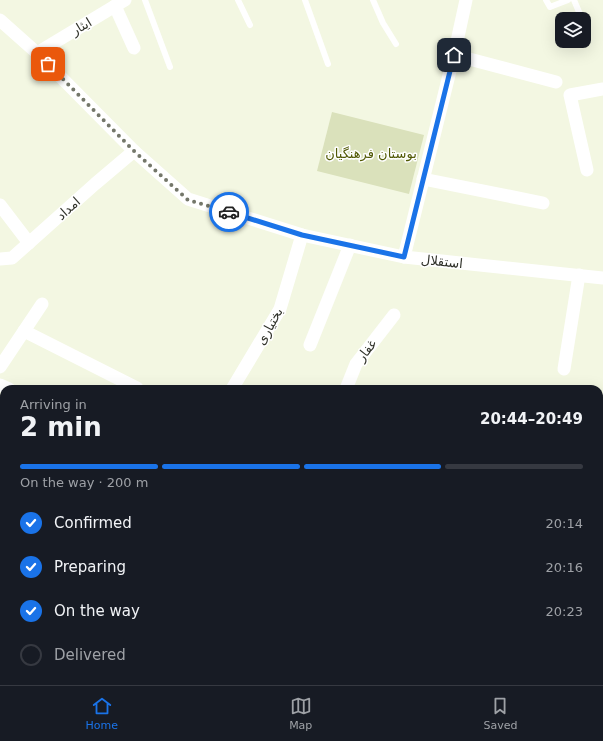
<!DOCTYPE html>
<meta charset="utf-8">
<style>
:root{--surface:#171b24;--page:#20242c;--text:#f1f3f6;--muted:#9ea1a6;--line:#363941;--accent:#1a73e8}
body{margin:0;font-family:"DejaVu Sans",Cairo,sans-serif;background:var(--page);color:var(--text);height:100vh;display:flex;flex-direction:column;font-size:15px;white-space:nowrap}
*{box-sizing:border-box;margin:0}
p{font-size:13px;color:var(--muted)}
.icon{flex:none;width:22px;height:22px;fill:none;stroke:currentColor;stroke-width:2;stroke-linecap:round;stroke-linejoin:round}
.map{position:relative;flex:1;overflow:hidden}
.details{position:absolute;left:0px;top:385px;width:603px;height:300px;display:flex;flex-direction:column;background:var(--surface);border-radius:12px 12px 0 0;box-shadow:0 4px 16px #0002}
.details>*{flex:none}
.buttons{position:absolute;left:555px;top:12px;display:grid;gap:8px}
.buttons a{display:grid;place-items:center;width:36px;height:36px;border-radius:8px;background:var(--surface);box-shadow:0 4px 16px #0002;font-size:20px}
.pin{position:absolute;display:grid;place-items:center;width:34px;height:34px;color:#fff;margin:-17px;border-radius:8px;box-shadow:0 2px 6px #0006}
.courier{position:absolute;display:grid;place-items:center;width:40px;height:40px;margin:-20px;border:3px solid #1a73e8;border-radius:50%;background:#fff;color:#222;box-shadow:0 1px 5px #0007}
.summary em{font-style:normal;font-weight:600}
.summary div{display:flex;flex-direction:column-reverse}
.summary{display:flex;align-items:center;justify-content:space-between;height:68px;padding:0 20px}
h1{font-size:26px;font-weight:600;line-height:30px}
.bar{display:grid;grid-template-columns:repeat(4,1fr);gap:6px 4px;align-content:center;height:48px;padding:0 20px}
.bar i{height:5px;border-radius:3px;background:var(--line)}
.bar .selected{background:var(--accent)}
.bar p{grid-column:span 4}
ol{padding:0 20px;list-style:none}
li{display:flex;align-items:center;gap:12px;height:44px}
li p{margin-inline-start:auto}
li .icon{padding:4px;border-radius:50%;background:var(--accent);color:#fff;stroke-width:4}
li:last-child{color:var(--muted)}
li i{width:22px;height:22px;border:2px solid var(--line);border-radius:50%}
.tab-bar{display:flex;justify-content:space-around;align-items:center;height:56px;border-top:1px solid var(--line);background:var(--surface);font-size:11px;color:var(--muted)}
.tab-bar a{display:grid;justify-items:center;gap:2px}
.tab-bar .selected{color:var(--accent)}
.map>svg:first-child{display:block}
</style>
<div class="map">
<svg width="603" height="685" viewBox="0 0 603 685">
<rect width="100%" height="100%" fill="#f3f7e2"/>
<polygon fill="#dae1bb" points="332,112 424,135 409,194 317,171"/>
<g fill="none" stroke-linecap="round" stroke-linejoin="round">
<g stroke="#fff" stroke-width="6">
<polyline points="145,0 170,67"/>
<polyline points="238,0 250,25"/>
<polyline points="305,0 328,64"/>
<polyline points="373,0 383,23 396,44"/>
<polyline points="546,0 550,7 568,0"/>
<polyline points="574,0 582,19"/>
</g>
<g stroke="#fff" stroke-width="13">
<polyline points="115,6 134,48"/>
<polyline points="0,20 37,53 134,151 188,199 302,235 404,257 603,278"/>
<polyline points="37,53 125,0"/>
<polyline points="454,55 556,82"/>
<polyline points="587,170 570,95 603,89"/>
<polyline points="423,179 543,203"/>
<polyline points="0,205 29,243"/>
<polyline points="404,257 454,55 466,0"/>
<polyline points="0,259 12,258 95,184 134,151"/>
<polyline points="24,331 137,388"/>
<polyline points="310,345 350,245"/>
<polyline points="0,367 42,304"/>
<polyline points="564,369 579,275"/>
<polyline points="0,385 9,389"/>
<polyline points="232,389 280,309 302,235"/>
<polyline points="346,389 356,364 394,315"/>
<polyline points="0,447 4,449"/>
<polyline points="599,476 603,469"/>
<polyline points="599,604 603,607"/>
<polyline points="0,607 4,610"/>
<polyline points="599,667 603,661"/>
<polyline points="0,679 4,678"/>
<polyline points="38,681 52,685"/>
<polyline points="259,681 261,685"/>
<polyline points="441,681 444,685"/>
<polyline points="586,685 588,681"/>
</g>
</g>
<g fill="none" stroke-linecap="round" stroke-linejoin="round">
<polyline stroke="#74776a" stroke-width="4" stroke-dasharray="0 7.2" points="48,64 134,151 188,200 229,212"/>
<polyline stroke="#1a73e8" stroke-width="5" points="229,212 302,235 404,257 454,55"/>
</g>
<g text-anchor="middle" stroke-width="3" stroke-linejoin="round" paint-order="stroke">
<g font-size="13" fill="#30322a" stroke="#fff">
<text transform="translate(81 26) rotate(-31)" y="5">ایثار</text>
<text transform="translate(68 208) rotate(-42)" y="5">امداد</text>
<text transform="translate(442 261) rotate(6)" y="5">استقلال</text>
<text transform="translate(269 326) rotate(-61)" y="5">بختیاری</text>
<text transform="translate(366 350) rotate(-52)" y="5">غفار</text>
</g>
<g font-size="13" fill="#515905" stroke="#fff">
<text x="371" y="158">بوستان فرهنگیان</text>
</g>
</g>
</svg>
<div class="buttons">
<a><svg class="icon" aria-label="layers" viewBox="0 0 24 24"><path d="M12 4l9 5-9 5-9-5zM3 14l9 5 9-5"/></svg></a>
</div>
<div class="pin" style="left:48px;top:64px;background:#ea580c"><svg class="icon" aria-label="bag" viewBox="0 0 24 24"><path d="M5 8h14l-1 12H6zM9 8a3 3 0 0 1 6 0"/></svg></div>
<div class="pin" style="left:454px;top:55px;background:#1f2937"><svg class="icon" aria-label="home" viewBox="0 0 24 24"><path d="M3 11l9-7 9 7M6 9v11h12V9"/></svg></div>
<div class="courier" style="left:229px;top:212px"><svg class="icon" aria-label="car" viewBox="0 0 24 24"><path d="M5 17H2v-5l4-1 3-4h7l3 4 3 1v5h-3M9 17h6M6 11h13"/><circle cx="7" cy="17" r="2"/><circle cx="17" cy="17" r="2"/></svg></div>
<section class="details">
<div class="summary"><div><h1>2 min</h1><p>Arriving in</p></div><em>20:44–20:49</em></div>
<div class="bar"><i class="selected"></i><i class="selected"></i><i class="selected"></i><i></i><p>On the way · 200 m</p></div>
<ol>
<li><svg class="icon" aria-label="check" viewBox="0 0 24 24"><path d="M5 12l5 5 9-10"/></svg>Confirmed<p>20:14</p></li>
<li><svg class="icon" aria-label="check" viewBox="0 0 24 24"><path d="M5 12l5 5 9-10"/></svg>Preparing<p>20:16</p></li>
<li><svg class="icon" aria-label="check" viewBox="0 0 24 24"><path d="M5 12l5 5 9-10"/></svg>On the way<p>20:23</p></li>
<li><i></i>Delivered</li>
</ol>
</section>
</div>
<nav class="tab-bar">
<a class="selected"><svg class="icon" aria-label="home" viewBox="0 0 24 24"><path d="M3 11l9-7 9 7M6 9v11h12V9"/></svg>Home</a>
<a><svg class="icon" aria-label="map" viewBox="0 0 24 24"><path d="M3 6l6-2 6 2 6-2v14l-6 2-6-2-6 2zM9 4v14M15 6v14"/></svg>Map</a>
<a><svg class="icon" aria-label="saved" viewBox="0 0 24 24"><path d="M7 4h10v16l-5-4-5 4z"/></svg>Saved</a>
</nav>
